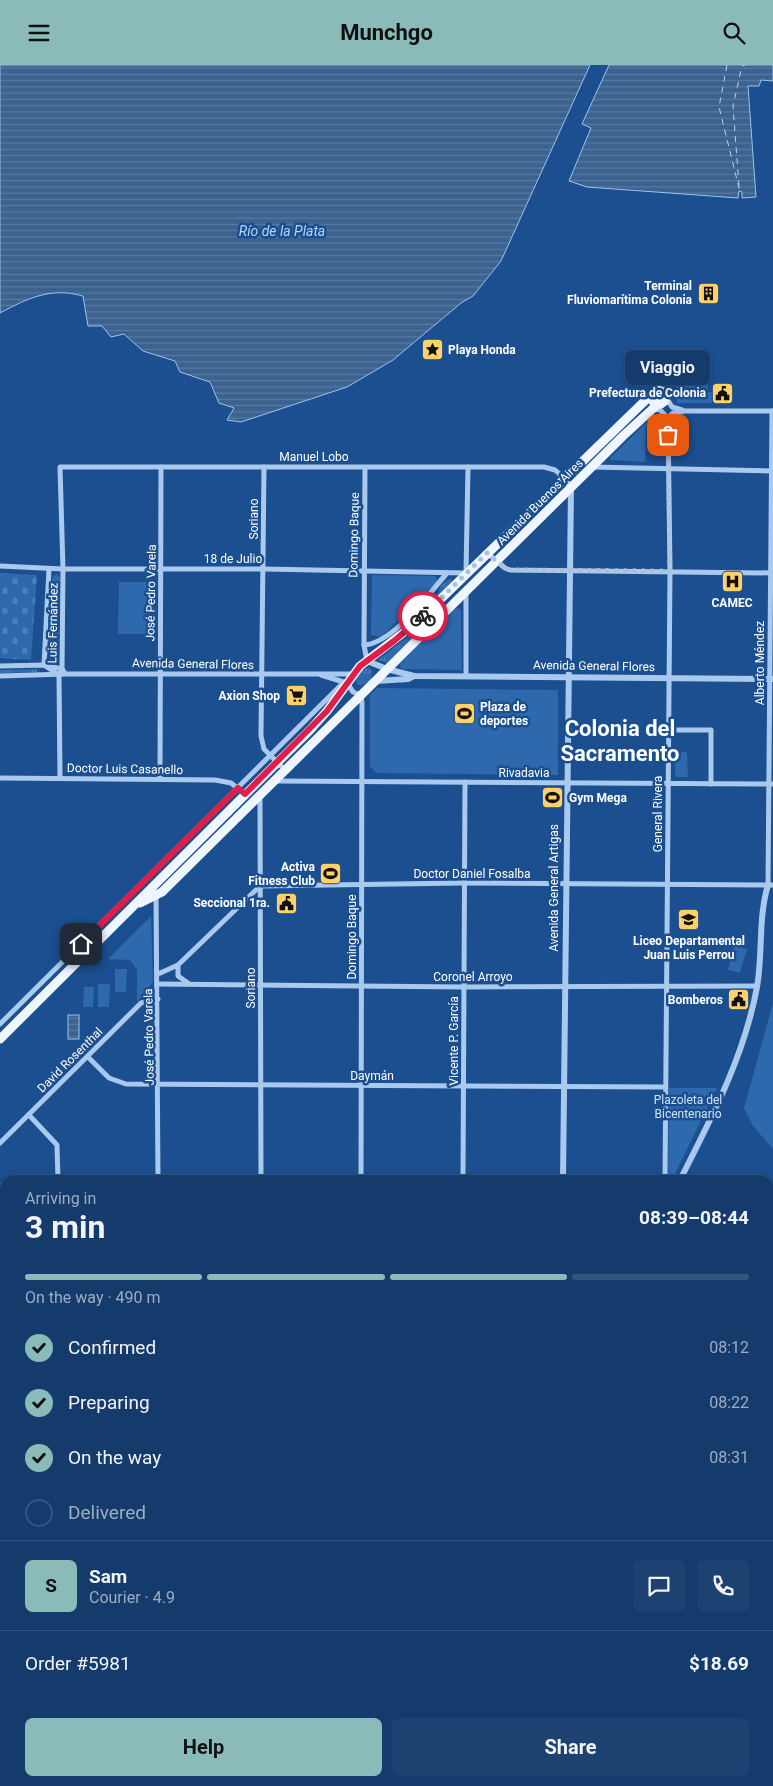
<!DOCTYPE html>
<meta charset="utf-8">
<style>
:root{--surface:#143b6b;--page:#1d4271;--text:#f1f3f6;--muted:#9dadc1;--line:#33557e;--accent:#8bbbb9}
body{margin:0;font-family:Roboto,sans-serif;background:var(--page);color:var(--text);height:100vh;display:flex;flex-direction:column;font-size:19px;white-space:nowrap}
*{box-sizing:border-box;margin:0}
p{font-size:16px;color:var(--muted)}
.icon{flex:none;width:28px;height:28px;fill:none;stroke:currentColor;stroke-width:2;stroke-linecap:round;stroke-linejoin:round}
.map{position:relative;flex:1;overflow:hidden}
.details{position:absolute;left:0px;top:1110px;width:774px;height:611px;display:flex;flex-direction:column;background:var(--surface);border-radius:15px 15px 0 0;box-shadow:0 2px 8px #0003,0 0 0 1px var(--line)}
.details>*{flex:none}
.pin{position:absolute;display:grid;place-items:center;width:42px;height:42px;color:#fff;margin:-21px;border-radius:10px;box-shadow:0 2px 8px #0006}
.courier{position:absolute;display:grid;place-items:center;width:50px;height:50px;margin:-25px;border:4px solid #e11d48;border-radius:50%;background:#fff;color:#222;box-shadow:0 1px 6px #0007}
.bubble{position:absolute;height:35px;border-radius:8px;background:var(--surface);box-shadow:0 2px 8px #0003,0 0 0 1px var(--line);font-size:16px;font-weight:700;line-height:35px;text-align:center}
.summary em{font-style:normal;font-weight:700}
.summary div{display:flex;flex-direction:column-reverse}
.summary{display:flex;align-items:center;justify-content:space-between;height:85px;padding:0 25px}
h1{font-size:32px;font-weight:700;line-height:38px}
.bar{display:grid;grid-template-columns:repeat(4,1fr);gap:8px 5px;align-content:center;height:60px;padding:0 25px}
.bar i{height:6px;border-radius:4px;background:var(--line)}
.bar .selected{background:var(--accent)}
.bar p{grid-column:span 4}
.line{display:flex;align-items:center;gap:12px;padding:0 25px;border-top:1px solid var(--line)}
.line div{flex:1}
.round{display:grid;place-items:center;flex:none;width:52px;height:52px;border-radius:8px;background:var(--page)}
ol{padding:0 25px;list-style:none}
li{display:flex;align-items:center;gap:15px;height:55px}
li p{margin-inline-start:auto}
li .icon{padding:5px;border-radius:50%;background:var(--accent);color:#111;stroke-width:4}
li:last-child{color:var(--muted)}
li i{width:28px;height:28px;border:2px solid var(--line);border-radius:50%}
.cta{display:flex;gap:10px;margin-top:auto;padding:10px 25px}
.cta a{flex:1;height:58px;border-radius:8px;background:var(--accent);color:#111;font-size:20px;font-weight:700;line-height:58px;text-align:center}
.cta a+a{background:var(--page);color:var(--text)}
header{display:flex;justify-content:space-between;align-items:center;height:65px;padding:0 25px;background:var(--accent);color:#111;font-size:22px;font-weight:700}
.map>svg:first-child{display:block}
</style>
<header><svg class="icon" aria-label="menu" viewBox="0 0 24 24"><path d="M4 6h16M4 12h16M4 18h16"/></svg>Munchgo<svg class="icon" aria-label="search" viewBox="0 0 24 24"><circle cx="10" cy="10" r="6"/><path d="M15 15l6 6"/></svg></header>
<div class="map">
<svg width="773" height="1721" viewBox="0 0 773 1721">
<defs>
<pattern id="grass-tufts" width="24" height="20" patternUnits="userSpaceOnUse" patternTransform="scale(1.25)"><rect width="24" height="20" fill="#2e69ad"/><path d="M3 7l-1-3M5 7V3M7 7l1-3M15 17l-1-3M17 17v-4M19 17l1-3" fill="none" stroke="#4d80b9"/></pattern>
<pattern id="cemetery-stones" width="16" height="16" patternUnits="userSpaceOnUse" patternTransform="scale(1.25)"><rect width="16" height="16" fill="#2e69ad"/><path d="M2 7V4a2 2 0 0 1 4 0v3zM10 15v-3a2 2 0 0 1 4 0v3z" fill="#4d80b9"/></pattern>
<pattern id="water-rules" width="6" height="5" patternUnits="userSpaceOnUse" patternTransform="scale(1.25)"><rect width="6" height="5" fill="#3c6290"/><path d="M0 2.5h6" fill="none" stroke="#597aa1"/></pattern>
</defs>
<rect width="100%" height="100%" fill="#1b4f8f"/>
<g fill="url(#grass-tufts)">
<polygon points="57,509 60,513 58,591 53,595 47,590 52,513"/>
<polygon points="450,513 453,517 416,554 414,552 439,527 440,521"/>
<polygon points="419,563 422,565 387,598 378,595"/>
<polygon points="369,602 373,607 370,615 361,621 357,619 355,614 363,604"/>
<polygon points="37,604 37,607 0,608 0,605"/>
</g>
<polygon fill="url(#cemetery-stones)" points="0,508 37,510 31,595 0,593"/>
<g fill="#2e69ad">
<polygon points="700,306 699,313 705,314 704,319 709,320 707,327 712,327 712,338 677,338 677,317"/>
<polygon points="646,358 645,397 611,395 610,393"/>
<polygon points="372,510 435,511 438,516 381,572 371,570"/>
<polygon points="119,517 153,517 153,569 118,569"/>
<polygon points="459,543 461,546 462,605 402,604 400,602 400,599 454,544"/>
<polygon points="377,623 558,625 558,710 376,708 370,701 370,630"/>
<polygon points="675,687 687,687 688,712 677,712 675,709"/>
<polygon points="151,851 153,917 137,937 137,905 130,895 108,894"/>
<polygon points="734,881 747,884 740,908 728,905"/>
<polygon points="115,904 127,904 126,927 115,927"/>
<polygon points="98,919 110,919 109,942 98,942"/>
<polygon points="84,922 94,922 93,942 83,942"/>
<polygon points="773,938 773,1084 753,1061 744,1043"/>
<polygon points="669,1023 717,1023 673,1113 670,1114 668,1111"/>
<polygon points="0,1569 5,1570 5,1646 0,1665"/>
<rect x="369" y="1716" width="39" height="5"/>
<rect x="413" y="1716" width="99" height="5"/>
</g>
<g fill="url(#water-rules)" stroke="#9cc4f0">
<path d="M0,0H590L501,196L473,231L461,238L393,295L347,322L241,357L227,355L234,343L219,338L210,317L180,307L175,296L143,286L124,269L111,272L102,261H88L83,231C51,222 28,233 0,248Z"/>
<polygon points="609,0 773,0 773,16 761,15 759,21 748,21 756,132 742,133 742,127 739,126 738,133 587,122 569,116 591,63 582,59"/>
<rect x="68" y="950" width="11" height="24"/>
<polygon points="773,1149 773,1721 653,1721 652,1716 769,1716 769,1153"/>
</g>
<g fill="none" stroke-linecap="round" stroke-linejoin="round">
<g stroke="#b5d3f5" stroke-width="1" stroke-dasharray="6 5" stroke-linecap="butt">
<polyline points="727,0 719,42 740,127"/>
<polyline points="739,121 733,41 742,1 745,0"/>
</g>
<g stroke="#a9c9ee" stroke-width="5">
<polyline points="666,332 672,342 682,345"/>
<polyline points="652,344 660,345 668,353"/>
<polyline points="668,353 673,348 685,346 773,346"/>
<polyline points="264,402 261,671 264,684 286,706"/>
<polyline points="592,402 773,406"/>
<polyline points="365,403 364,580 367,596"/>
<polyline points="487,488 505,503 510,505 773,508"/>
<polyline points="0,501 63,504 264,504 466,508"/>
<polyline points="49,504 44,600 59,610"/>
<polyline points="466,508 468,402"/>
<polyline points="466,527 466,611"/>
<path d="M364,580C392,579 429,529 447,508"/>
<polyline points="0,601 44,600 62,604 64,607"/>
<polyline points="321,610 347,618 353,627 361,630 362,638 361,1115"/>
<polyline points="0,611 66,609 352,609"/>
<polyline points="668,665 711,665 711,719"/>
<polyline points="0,713 215,715 231,718 245,729"/>
<polyline points="60,713 59,610 62,604 63,504 60,402 544,402 555,405 564,413"/>
<polyline points="160,714 161,402"/>
<polyline points="276,716 773,719"/>
<polyline points="260,731 261,1115"/>
<polyline points="768,820 772,346"/>
<polyline points="156,828 158,1115"/>
<polyline points="178,900 178,911 188,918"/>
<polyline points="158,909 178,900 260,821 463,818 773,820"/>
<polyline points="158,919 464,922 757,921"/>
<polyline points="0,959 343,618"/>
<polyline points="88,992 109,1013 126,1019 665,1022"/>
<polyline points="29,1050 57,1080 58,1115"/>
<polyline points="0,1078 141,938 158,934"/>
<polyline points="463,1115 465,717"/>
<polyline points="665,1115 670,506 668,353"/>
<polyline points="0,1121 5,1121"/>
<polyline points="0,1223 5,1223"/>
<polyline points="0,1324 5,1324"/>
<polyline points="0,1397 5,1399"/>
<polyline points="0,1409 5,1411"/>
<polyline points="0,1684 5,1681"/>
<polyline points="356,1716 356,1721"/>
<polyline points="610,1716 611,1721"/>
</g>
<g stroke="#a9c9ee" stroke-width="6">
<polyline points="367,596 387,604 414,611 773,614"/>
<polyline points="376,616 408,614 414,611"/>
<polyline points="563,1115 571,423 564,413"/>
<path d="M680,1115C712,1052 744,992 757,922C763,888 758,852 768,820"/>
<polyline points="576,1716 577,1721"/>
<polyline points="128,1721 128,1716"/>
<polyline points="134,1721 134,1716"/>
</g>
<g stroke="#f0f6ff" stroke-width="9">
<polyline points="140,838 162,827 623,371 658,339"/>
<polyline points="0,974 310,665 327,646 360,601 416,558 654,327 658,325 664,327 665,336 661,339 654,338 651,333 653,328"/>
</g>
</g>
<g fill="none" stroke-linecap="round" stroke-linejoin="round">
<polyline stroke="#afc1d8" stroke-width="5" stroke-dasharray="0 9" points="423,551 487,488 505,503 510,505 670,506 668,370"/>
<polyline stroke="#e11d48" stroke-width="6" points="81,879 238,723 245,729 327,646 360,601 394,576 423,551"/>
</g>
<defs>
<symbol id="building-square" viewBox="-11 -11 22 22"><rect x="-9" y="-9" width="18" height="18" rx="4" fill="#ffd166" stroke="#1b4f8f"/><path d="M-4-6H4V6H1V3H-1V6H-4ZM-2.5-4.3h1.7v1.8h-1.7ZM.8-4.3h1.7v1.8H.8ZM-2.5-1h1.7V.8h-1.7ZM.8-1h1.7V.8H.8Z" fill="#111"/></symbol>
<symbol id="sight-square" viewBox="-11 -11 22 22"><rect x="-9" y="-9" width="18" height="18" rx="4" fill="#ffd166" stroke="#1b4f8f"/><path d="M0-6L1.8-2.2L6-1.7L2.9 1.2L3.7 5.4L0 3.3L-3.7 5.4L-2.9 1.2L-6-1.7L-1.8-2.2Z" fill="#111"/></symbol>
<symbol id="civic-square" viewBox="-11 -11 22 22"><rect x="-9" y="-9" width="18" height="18" rx="4" fill="#ffd166" stroke="#1b4f8f"/><path d="M-.6-6.5H3V-4.5H.6V-3L4-1V1h2V6H-6V1h2V-1L-.6-3ZM-1.2 2.5V6h2.4V2.5Z" fill="#111"/></symbol>
<symbol id="hospital-square" viewBox="-11 -11 22 22"><rect x="-9" y="-9" width="18" height="18" rx="4" fill="#ffd166" stroke="#1b4f8f"/><path d="M-5-5h3v3.5h4V-5h3V5h-3V1.5h-4V5h-3Z" fill="#111"/></symbol>
<symbol id="supermarket-square" viewBox="-11 -11 22 22"><rect x="-9" y="-9" width="18" height="18" rx="4" fill="#ffd166" stroke="#1b4f8f"/><path d="M-6-5.5h2.5l.6 2H6L4.5 2H-2.5L-4.4-4H-6ZM-1.5 3.2a1.3 1.3 0 1 0 .1 0ZM3 3.2a1.3 1.3 0 1 0 .1 0Z" fill="#111"/></symbol>
<symbol id="stadium-square" viewBox="-11 -11 22 22"><rect x="-9" y="-9" width="18" height="18" rx="4" fill="#ffd166" stroke="#1b4f8f"/><path d="M0-5a6.5 5 0 1 0 0 10a6.5 5 0 1 0 0-10ZM-3.5-1.8h7v3.6h-7Z" fill="#111"/></symbol>
<symbol id="school-square" viewBox="-11 -11 22 22"><rect x="-9" y="-9" width="18" height="18" rx="4" fill="#ffd166" stroke="#1b4f8f"/><path d="M0-5L7-2L0 1L-7-2ZM-4 1L0 2.5L4 1V4Q0 6-4 4Z" fill="#111"/></symbol>
</defs>
<g fill-rule="evenodd">
<use href="#building-square" x="696" y="216" width="25" height="25"/>
<use href="#sight-square" x="420" y="272" width="25" height="25"/>
<use href="#civic-square" x="710" y="316" width="25" height="25"/>
<use href="#hospital-square" x="720" y="504" width="25" height="25"/>
<use href="#supermarket-square" x="284" y="618" width="25" height="25"/>
<use href="#stadium-square" x="452" y="636" width="25" height="25"/>
<use href="#stadium-square" x="540" y="720" width="25" height="25"/>
<use href="#stadium-square" x="318" y="796" width="25" height="25"/>
<use href="#civic-square" x="274" y="826" width="25" height="25"/>
<use href="#school-square" x="676" y="842" width="25" height="25"/>
<use href="#civic-square" x="726" y="922" width="25" height="25"/>
</g>
<g text-anchor="middle" stroke-width="5" stroke-linejoin="round" paint-order="stroke">
<g font-size="12" font-weight="bold" fill="#fff" stroke="#1b4f8f" text-anchor="end">
<text x="692" y="225">Terminal<tspan x="692" dy="14">Fluviomarítima Colonia</tspan></text>
<text x="448" y="289" text-anchor="start">Playa Honda</text>
<text x="706" y="332">Prefectura de Colonia</text>
<text x="732" y="542" text-anchor="middle">CAMEC</text>
<text x="280" y="635">Axion Shop</text>
<text x="480" y="646" text-anchor="start">Plaza de<tspan x="480" dy="14">deportes</tspan></text>
<text x="569" y="737" text-anchor="start">Gym Mega</text>
<text x="315" y="806">Activa<tspan x="315" dy="14">Fitness Club</tspan></text>
<text x="270" y="842">Seccional 1ra.</text>
<text x="689" y="880" text-anchor="middle">Liceo Departamental<tspan x="689" dy="14">Juan Luis Perrou</tspan></text>
<text x="723" y="939">Bomberos</text>
</g>
<g font-size="12" fill="#fff" stroke="#1b4f8f">
<text x="314" y="396">Manuel Lobo</text>
<text transform="translate(540 437) rotate(-45)" y="4">Avenida Buenos Aires</text>
<text transform="translate(254 454) rotate(-90)" y="4">Soriano</text>
<text transform="translate(354 470) rotate(-89)" y="4">Domingo Baque</text>
<text x="233" y="498">18 de Julio</text>
<text transform="translate(151 528) rotate(-89)" y="4">José Pedro Varela</text>
<text transform="translate(53 558) rotate(-89)" y="4">Luis Fernández</text>
<text transform="translate(760 598) rotate(-90)" y="4">Alberto Méndez</text>
<text transform="translate(193 599) rotate(1)" y="4">Avenida General Flores</text>
<text transform="translate(594 601) rotate(1)" y="4">Avenida General Flores</text>
<text transform="translate(125 704) rotate(1)" y="4">Doctor Luis Casanello</text>
<text x="524" y="712">Rivadavia</text>
<text transform="translate(658 749) rotate(-90)" y="4">General Rivera</text>
<text x="472" y="813">Doctor Daniel Fosalba</text>
<text transform="translate(554 823) rotate(-90)" y="4">Avenida General Artigas</text>
<text transform="translate(352 872) rotate(-90)" y="4">Domingo Baque</text>
<text x="473" y="916">Coronel Arroyo</text>
<text transform="translate(251 923) rotate(-90)" y="4">Soriano</text>
<text transform="translate(149 972) rotate(-91)" y="4">José Pedro Varela</text>
<text transform="translate(454 976) rotate(-90)" y="4">Vicente P. García</text>
<text transform="translate(70 995) rotate(-45)" y="4">David Rosenthal</text>
<text x="372" y="1015">Daymán</text>
</g>
<g font-size="12" fill="#cfe3fa" stroke="#1b4f8f">
<text x="688" y="1039">Plazoleta del<tspan x="688" dy="14">Bicentenario</tspan></text>
</g>
<g font-size="14" font-style="italic" fill="#b5d3f5" stroke="#1b4f8f">
<text x="282" y="171">Río de la Plata</text>
</g>
<g font-size="22" font-weight="bold" fill="#fff" stroke="#1b4f8f">
<text x="620" y="671">Colonia del<tspan x="620" dy="25">Sacramento</tspan></text>
</g>
</g>
</svg>
<div class="pin" style="left:668px;top:370px;background:#ea580c"><svg class="icon" aria-label="bag" viewBox="0 0 24 24"><path d="M5 8h14l-1 12H6zM9 8a3 3 0 0 1 6 0"/></svg></div>
<div class="pin" style="left:81px;top:879px;background:#1f2937"><svg class="icon" aria-label="home" viewBox="0 0 24 24"><path d="M3 11l9-7 9 7M6 9v11h12V9"/></svg></div>
<div class="courier" style="left:423px;top:551px"><svg class="icon" aria-label="bike" viewBox="0 0 24 24"><circle cx="6" cy="16" r="4"/><circle cx="18" cy="16" r="4"/><path d="M6 16l4-8h5l3 8M10 8l3 8H6M13 5h3"/></svg></div>
<div class="bubble" style="left:625px;top:285px;width:85px">Viaggio</div>
<section class="details">
<div class="summary"><div><h1>3 min</h1><p>Arriving in</p></div><em>08:39–08:44</em></div>
<div class="bar"><i class="selected"></i><i class="selected"></i><i class="selected"></i><i></i><p>On the way · 490 m</p></div>
<ol>
<li><svg class="icon" aria-label="check" viewBox="0 0 24 24"><path d="M5 12l5 5 9-10"/></svg>Confirmed<p>08:12</p></li>
<li><svg class="icon" aria-label="check" viewBox="0 0 24 24"><path d="M5 12l5 5 9-10"/></svg>Preparing<p>08:22</p></li>
<li><svg class="icon" aria-label="check" viewBox="0 0 24 24"><path d="M5 12l5 5 9-10"/></svg>On the way<p>08:31</p></li>
<li><i></i>Delivered</li>
</ol>
<div class="line" style="height:90px"><b class="round" style="background:var(--accent);color:#111">S</b><div><b>Sam</b><p>Courier · 4.9</p></div><a class="round"><svg class="icon" aria-label="chat" viewBox="0 0 24 24"><path d="M4 5h16v11H9l-5 4z"/></svg></a><a class="round"><svg class="icon" aria-label="phone" viewBox="0 0 24 24"><path d="M5 4h4l2 5-3 2q2 4 5 5l2-3 5 2v4C11 20 4 13 5 4z"/></svg></a></div>
<div class="line" style="height:65px"><div>Order #5981</div><b>$18.69</b></div>
<div class="cta"><a>Help</a><a>Share</a></div>
</section>
</div>
